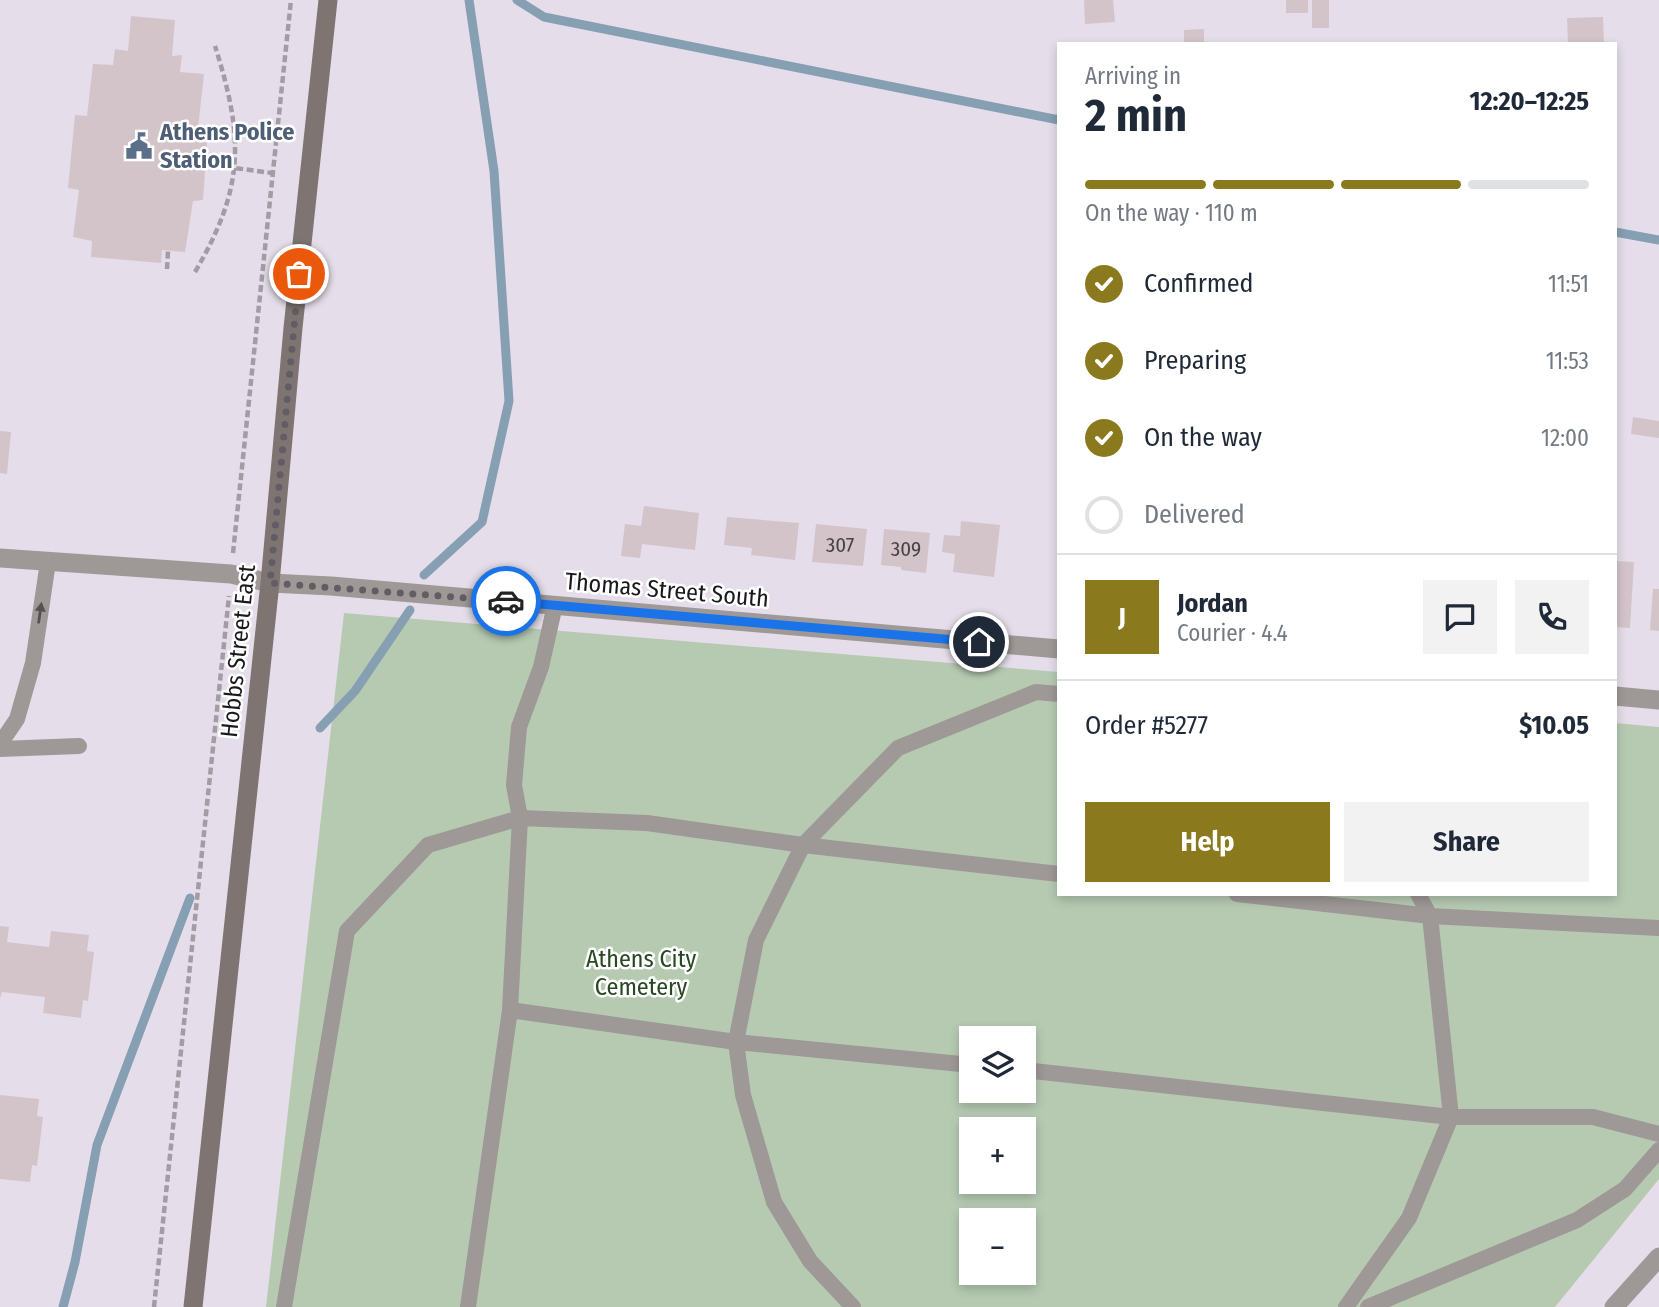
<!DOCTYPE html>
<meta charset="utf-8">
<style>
:root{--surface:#fff;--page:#f2f2f3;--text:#1f2937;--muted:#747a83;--line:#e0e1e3;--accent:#8b791e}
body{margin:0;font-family:"Fira Sans Condensed",sans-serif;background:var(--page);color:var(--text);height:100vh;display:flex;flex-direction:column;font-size:26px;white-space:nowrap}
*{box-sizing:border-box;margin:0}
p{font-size:23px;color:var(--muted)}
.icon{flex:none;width:38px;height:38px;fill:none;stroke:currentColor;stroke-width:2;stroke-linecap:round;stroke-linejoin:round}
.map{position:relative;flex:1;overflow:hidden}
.details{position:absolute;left:1057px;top:42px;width:560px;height:854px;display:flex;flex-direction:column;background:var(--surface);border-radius:0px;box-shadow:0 4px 10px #0003}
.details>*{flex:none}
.fabs{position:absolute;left:959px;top:1026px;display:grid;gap:14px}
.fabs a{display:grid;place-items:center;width:77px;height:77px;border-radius:0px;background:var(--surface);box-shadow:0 4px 10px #0003;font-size:35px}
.pin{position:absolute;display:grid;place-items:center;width:60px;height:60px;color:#fff;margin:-30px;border:4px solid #fff;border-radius:50%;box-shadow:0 2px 7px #0007}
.courier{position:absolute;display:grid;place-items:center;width:70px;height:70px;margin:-35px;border:5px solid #1a73e8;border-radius:50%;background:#fff;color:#222;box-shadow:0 2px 9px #0007}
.summary em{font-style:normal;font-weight:700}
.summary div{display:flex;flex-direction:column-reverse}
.summary{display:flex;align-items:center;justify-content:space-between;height:119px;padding:0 28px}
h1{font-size:46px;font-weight:700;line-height:52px}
.bar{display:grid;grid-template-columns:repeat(4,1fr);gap:10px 7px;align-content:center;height:84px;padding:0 28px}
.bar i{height:9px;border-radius:5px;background:var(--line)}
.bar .current{background:var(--accent)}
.bar p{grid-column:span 4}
.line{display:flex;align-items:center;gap:18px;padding:0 28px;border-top:2px solid var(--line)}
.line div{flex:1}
.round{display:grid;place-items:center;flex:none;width:74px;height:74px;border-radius:0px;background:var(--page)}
ol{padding:0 28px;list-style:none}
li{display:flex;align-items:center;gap:21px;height:77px}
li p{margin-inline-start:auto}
li .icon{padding:7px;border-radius:50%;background:var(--accent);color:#fff;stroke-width:4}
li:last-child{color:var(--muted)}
li i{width:38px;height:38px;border:4px solid var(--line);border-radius:50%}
.cta{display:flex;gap:14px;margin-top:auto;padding:14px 28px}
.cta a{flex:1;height:80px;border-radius:0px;background:var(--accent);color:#fff;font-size:28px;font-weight:700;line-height:80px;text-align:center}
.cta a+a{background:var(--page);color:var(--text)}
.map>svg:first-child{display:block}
</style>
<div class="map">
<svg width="1659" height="1307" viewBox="0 0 1659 1307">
<rect width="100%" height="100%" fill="#e5deea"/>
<path fill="#b6cab2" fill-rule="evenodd" d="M344,613L1059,672V894H1615V723L1659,727V1179L1555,1307H266ZM971,1038H1024V1090H971ZM971,1129H1024V1181H971ZM971,1220H1024V1272H971Z"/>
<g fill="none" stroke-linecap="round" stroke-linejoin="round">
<g stroke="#869fb3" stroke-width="9">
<polyline points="517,0 544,17 1059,120"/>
<polyline points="1615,232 1659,240"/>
<polyline points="424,575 482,522 509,401 494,171 469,0"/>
<polyline points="320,728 355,691 410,610"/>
<polyline points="63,1307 75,1262 97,1145 190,898"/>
</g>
</g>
<g fill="#d3c4ca">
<polygon points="1084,0 1113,0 1115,22 1085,24"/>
<rect x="1286" y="0" width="22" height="13"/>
<rect x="1312" y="0" width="17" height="28"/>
<polygon points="131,16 175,20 172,56 182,55 180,72 204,74 198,128 208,129 203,200 193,201 185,252 162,250 161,263 91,257 92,241 73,237 79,190 68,188 75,115 87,116 93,64 113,65 115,49 128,51"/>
<polygon points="1603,17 1604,44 1568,44 1567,18"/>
<polygon points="1204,29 1204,44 1184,44 1184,30"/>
<polygon points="1633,417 1659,421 1659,438 1631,434"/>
<polygon points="0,431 11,432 7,474 0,473"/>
<polygon points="644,506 699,513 695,550 642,544 640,558 621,556 625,524 641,526"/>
<polygon points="727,517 799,523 795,560 751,555 752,548 724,545"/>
<polygon points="961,521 1000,525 994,577 953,572 955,554 942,552 944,535 960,536"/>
<polygon points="816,524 867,529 863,566 812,562"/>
<polygon points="884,529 930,533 926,573 901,570 901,567 881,565"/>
<polygon points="1615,561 1634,562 1630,628 1615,627"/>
<polygon points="1653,589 1659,589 1659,631 1650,630"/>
<polygon points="0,926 9,927 7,942 49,947 51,931 89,935 87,951 94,952 88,1001 83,1000 81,1018 43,1013 45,997 2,992 0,998"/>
<polygon points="0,1095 39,1099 37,1116 43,1117 37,1166 32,1165 30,1182 0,1179"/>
</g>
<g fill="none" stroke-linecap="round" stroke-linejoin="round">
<g stroke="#a29ca5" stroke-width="4.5" stroke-dasharray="7 3.5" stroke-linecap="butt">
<polyline points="205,164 272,173"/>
<polyline points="167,269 168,251"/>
<path d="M195,272C245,187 244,138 215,46"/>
<polyline points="233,553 291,0"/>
<polyline points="154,1307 229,596"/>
</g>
<g stroke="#9e9896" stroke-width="16">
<polyline points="0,744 17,719 33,663 48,562"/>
<polyline points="0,749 79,746"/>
<polyline points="1237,894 1430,916 1659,928"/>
<polyline points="510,1010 736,1042 971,1065"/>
<polyline points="1024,1070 1451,1117 1593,1117 1659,1134"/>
<polyline points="284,1307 347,931 428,845 520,818 514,785 519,727 541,667 555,605"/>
<polyline points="468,1307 510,1010 520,818 647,823 803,845 1059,874"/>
<polyline points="853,1307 810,1261 774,1202 743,1095 736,1042 756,940 803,845 898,748 1036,692 1059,694"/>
<polyline points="1346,1307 1409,1218 1451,1117 1430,916 1418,894"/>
<polyline points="1368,1307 1577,1220 1625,1189 1659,1150"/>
</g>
<g stroke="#9e9896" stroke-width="19">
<polyline points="0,558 231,574 270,583 331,586 1059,649"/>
<polyline points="1615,696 1659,700"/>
</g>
<polyline stroke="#9e9896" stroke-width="19" points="1614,1307 1659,1257"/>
<polyline stroke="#7e7572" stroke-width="19" points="193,1307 270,583 293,328 328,0"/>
</g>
<defs><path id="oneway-solid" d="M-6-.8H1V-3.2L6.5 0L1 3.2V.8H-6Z" transform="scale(1.75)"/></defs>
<use fill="#565253" href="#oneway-solid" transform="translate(40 613) rotate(-82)"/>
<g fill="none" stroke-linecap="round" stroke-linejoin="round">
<polyline stroke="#625d64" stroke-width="7" stroke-dasharray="0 12.6" points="299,274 270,583 506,601"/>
<polyline stroke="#1a73e8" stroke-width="9" points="506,601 979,642"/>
</g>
<defs>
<symbol id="civic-bare" viewBox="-9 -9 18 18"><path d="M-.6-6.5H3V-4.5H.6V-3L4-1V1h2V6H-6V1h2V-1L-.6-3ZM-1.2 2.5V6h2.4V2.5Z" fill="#5c6f8a" stroke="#fff" stroke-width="2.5" paint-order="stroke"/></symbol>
</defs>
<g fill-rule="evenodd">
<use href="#civic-bare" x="120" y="127" width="38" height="38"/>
</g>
<g text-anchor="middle" stroke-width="5" stroke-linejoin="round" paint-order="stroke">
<g font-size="21" fill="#494348">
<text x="840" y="552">307</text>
<text x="906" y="556">309</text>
</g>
<g font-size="24" font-weight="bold" fill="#4e5e75" stroke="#fff" text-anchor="start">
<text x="160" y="140">Athens Police<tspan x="160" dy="28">Station</tspan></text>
</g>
<g font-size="24" fill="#1b181c" stroke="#fff">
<text transform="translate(667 590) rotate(5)" y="8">Thomas Street South</text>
<text transform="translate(238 651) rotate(-84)" y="8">Hobbs Street East</text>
</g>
<g font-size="24" fill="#284722" stroke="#fff">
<text x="641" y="967">Athens City<tspan x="641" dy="28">Cemetery</tspan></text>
</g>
</g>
</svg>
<div class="fabs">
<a><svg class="icon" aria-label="layers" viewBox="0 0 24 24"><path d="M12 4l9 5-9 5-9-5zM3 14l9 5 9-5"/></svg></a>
<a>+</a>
<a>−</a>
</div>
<div class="pin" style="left:299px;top:274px;background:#ea580c"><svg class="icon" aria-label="bag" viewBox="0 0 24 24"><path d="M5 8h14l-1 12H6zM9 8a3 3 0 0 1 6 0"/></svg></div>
<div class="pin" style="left:979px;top:642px;background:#1f2937"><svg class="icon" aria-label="home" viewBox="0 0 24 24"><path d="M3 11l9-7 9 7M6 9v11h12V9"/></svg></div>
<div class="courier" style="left:506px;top:601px"><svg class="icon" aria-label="car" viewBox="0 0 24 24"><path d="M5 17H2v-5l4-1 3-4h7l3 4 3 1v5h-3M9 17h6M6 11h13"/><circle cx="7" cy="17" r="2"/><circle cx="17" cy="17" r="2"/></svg></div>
<section class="details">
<div class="summary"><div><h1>2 min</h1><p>Arriving in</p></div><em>12:20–12:25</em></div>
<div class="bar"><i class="current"></i><i class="current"></i><i class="current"></i><i></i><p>On the way · 110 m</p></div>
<ol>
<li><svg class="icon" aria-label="check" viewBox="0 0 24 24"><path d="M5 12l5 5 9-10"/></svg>Confirmed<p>11:51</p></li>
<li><svg class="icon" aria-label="check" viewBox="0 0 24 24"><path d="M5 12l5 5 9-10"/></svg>Preparing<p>11:53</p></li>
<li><svg class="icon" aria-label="check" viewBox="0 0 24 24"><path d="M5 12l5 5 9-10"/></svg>On the way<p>12:00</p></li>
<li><i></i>Delivered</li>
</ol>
<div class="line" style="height:126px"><b class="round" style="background:var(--accent);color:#fff">J</b><div><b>Jordan</b><p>Courier · 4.4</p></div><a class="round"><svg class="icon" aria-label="chat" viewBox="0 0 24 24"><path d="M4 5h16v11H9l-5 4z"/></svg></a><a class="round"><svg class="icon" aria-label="phone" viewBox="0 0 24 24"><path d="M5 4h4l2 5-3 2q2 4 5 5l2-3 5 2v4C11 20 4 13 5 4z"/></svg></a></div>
<div class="line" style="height:91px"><div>Order #5277</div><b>$10.05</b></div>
<div class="cta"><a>Help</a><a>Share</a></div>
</section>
</div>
